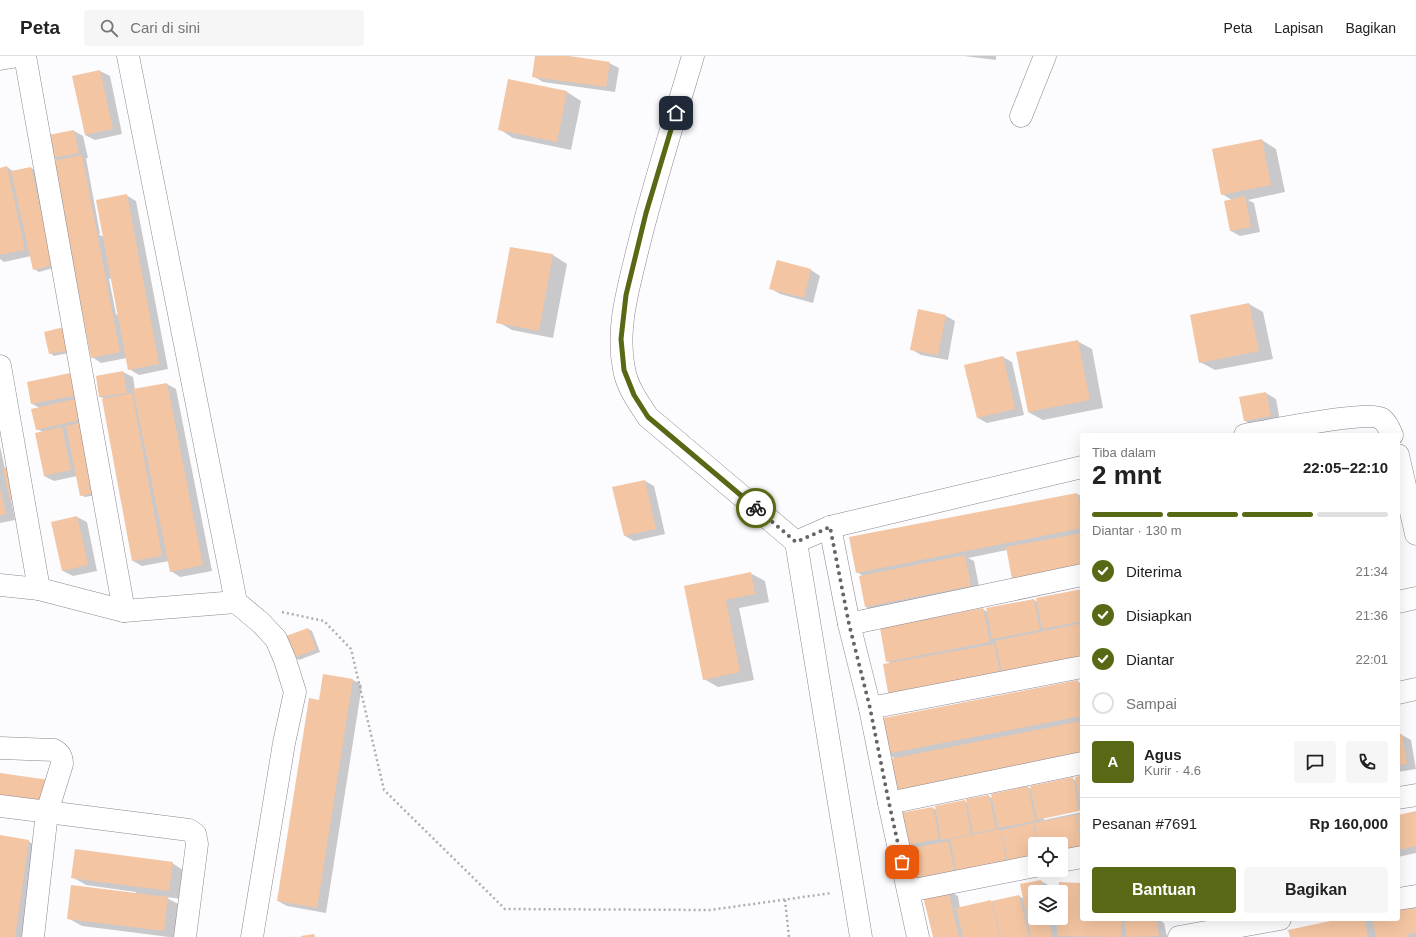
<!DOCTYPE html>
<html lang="id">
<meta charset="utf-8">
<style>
:root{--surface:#fff;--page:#f6f6f6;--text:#222;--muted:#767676;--line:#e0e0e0;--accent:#576914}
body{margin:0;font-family:Helvetica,sans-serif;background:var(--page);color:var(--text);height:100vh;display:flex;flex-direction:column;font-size:15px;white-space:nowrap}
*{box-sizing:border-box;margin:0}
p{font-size:13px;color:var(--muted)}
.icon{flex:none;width:22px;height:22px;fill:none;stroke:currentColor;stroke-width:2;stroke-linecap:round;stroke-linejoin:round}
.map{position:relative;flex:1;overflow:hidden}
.side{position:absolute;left:1080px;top:377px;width:320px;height:488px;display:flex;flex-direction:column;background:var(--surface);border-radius:4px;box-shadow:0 4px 16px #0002}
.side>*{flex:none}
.tools{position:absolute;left:1028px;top:781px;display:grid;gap:8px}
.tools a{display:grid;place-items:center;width:40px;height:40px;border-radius:4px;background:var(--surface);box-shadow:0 4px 16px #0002;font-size:20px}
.pin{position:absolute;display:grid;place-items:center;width:34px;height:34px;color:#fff;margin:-17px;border-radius:8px;box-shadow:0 2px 6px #0006}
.courier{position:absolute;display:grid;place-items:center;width:40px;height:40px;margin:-20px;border:3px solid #576914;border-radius:50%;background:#fff;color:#222;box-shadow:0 1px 5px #0007}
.summary em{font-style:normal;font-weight:600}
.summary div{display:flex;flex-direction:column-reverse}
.summary{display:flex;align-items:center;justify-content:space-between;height:68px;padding:0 12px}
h1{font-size:26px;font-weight:600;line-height:30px}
.bar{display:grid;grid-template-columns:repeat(4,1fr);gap:6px 4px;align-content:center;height:48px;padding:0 12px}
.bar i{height:5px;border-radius:3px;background:var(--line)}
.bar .current{background:var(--accent)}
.bar p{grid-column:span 4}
.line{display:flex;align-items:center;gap:10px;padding:0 12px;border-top:1px solid var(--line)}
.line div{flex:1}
.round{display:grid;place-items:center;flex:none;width:42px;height:42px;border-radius:4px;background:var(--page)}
ol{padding:0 12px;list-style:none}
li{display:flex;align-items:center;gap:12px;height:44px}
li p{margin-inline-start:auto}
li .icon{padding:4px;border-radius:50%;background:var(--accent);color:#fff;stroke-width:4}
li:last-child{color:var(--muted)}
li i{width:22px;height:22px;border:2px solid var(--line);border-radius:50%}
.button{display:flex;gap:8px;margin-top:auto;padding:8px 12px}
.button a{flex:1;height:46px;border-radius:4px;background:var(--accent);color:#fff;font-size:16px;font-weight:600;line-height:46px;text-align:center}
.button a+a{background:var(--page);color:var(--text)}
header{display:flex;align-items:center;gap:24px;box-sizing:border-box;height:56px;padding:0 20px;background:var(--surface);border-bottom:1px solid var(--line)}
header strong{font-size:19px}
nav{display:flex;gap:22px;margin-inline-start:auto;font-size:14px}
.search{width:280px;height:36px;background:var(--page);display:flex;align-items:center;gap:10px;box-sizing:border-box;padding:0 14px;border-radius:4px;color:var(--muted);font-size:15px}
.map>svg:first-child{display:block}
</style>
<header>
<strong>Peta</strong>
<div class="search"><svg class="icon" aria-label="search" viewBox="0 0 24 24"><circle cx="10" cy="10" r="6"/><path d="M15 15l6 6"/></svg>Cari di sini</div>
<nav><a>Peta</a><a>Lapisan</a><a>Bagikan</a></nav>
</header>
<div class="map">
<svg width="1416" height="881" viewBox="0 0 1416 881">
<rect width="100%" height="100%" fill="#fcfbfd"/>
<g fill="#0003" fill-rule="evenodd">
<polygon points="536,0 562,0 609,7 619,12 615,36 543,26 533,20"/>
<polygon points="964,0 996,0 996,4"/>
<polygon points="100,15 110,20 122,78 95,84 85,79"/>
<polygon points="509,24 567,36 581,45 571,94 513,82 499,73"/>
<path d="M74,75L83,80L88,102H86L100,178H98L104,181L126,139L136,145L168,313L139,319L129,313L127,302L101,307L92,301L58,105L53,102ZM112,222L119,260L116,258L109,223Z"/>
<polygon points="1262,84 1276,93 1285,136 1248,144 1254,147 1260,176 1240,180 1231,175 1232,144 1222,138"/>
<polygon points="7,111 14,116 31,112 40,117 57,211 39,216 34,213 31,200 4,206 0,203 0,113"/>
<polygon points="511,192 553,199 567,208 553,282 512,274 498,266"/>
<polygon points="777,205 811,214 820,220 813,247 780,238 770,232"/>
<polygon points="1249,248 1263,256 1273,303 1215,314 1200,306 1191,259"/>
<polygon points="946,260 955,265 948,304 921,299 911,293"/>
<polygon points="68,275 73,296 54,300 50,297"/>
<polygon points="1077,285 1092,293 1103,352 1043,364 1028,356"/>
<polygon points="1003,301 1012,306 1024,359 987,367 978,362"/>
<polygon points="123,316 133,321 135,334 167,328 176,333 212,515 180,521 171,515 169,505 142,510 133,505 103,342 100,341 97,320"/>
<polygon points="74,317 102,438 85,441 81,439 77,420 54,425 44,420 43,376 37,373 40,352 32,348"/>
<polygon points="1266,337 1276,343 1280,365 1254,370 1245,365 1240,342"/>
<polygon points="0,390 5,413 16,446 11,443 15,464 0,467"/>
<polygon points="645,425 654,430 665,478 634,485 625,480"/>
<polygon points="1077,438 1082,440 1082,517 1007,494 968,502 974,505 980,535 875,556 866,551 863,520 857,516 850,482"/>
<polygon points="77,461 87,466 97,515 73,520 63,515 52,467"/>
<polygon points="750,517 765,525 769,546 739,552 754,624 718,631 704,623 685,530"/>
<polygon points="1082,534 1082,612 1013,625 892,608 887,605 881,573 983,553 987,556 1034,544 1038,546"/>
<polygon points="308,573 312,575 320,596 299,604 295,601"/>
<polygon points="353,624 362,629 326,857 287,850 278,845 320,645"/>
<polygon points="1081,624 1082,624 1082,706 896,703 887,698 1077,625 1082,628"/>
<polygon points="1398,679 1402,679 1411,684 1416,713 1398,716"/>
<polygon points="1082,720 1082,754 1044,761 1044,764 1082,756 1082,800 1061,788 1035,788 1035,809 967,823 907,789 932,752 937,754 964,745 968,747 989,740 993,743 1028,731 1032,734 1073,723 1077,725"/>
<polygon points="1416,756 1416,797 1398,801 1398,760"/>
<polygon points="0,781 28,785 42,793 30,881 0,881"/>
<polygon points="172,807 186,816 183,843 165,841 182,850 179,881 169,881 82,870 68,862 136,838 136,836 86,829 72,821"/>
<polygon points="1041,825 1050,830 1051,836 1035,836 1035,862 1056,862 1057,866 1058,862 1061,862 1061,836 1059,836 1082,828 1082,863 1136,863 1136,865 1147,863 1158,863 1164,867 1167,881 934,881 948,835 958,840 960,852 1019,840 1024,843"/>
<polygon points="1416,848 1416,881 1291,881 1345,863 1370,863 1373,865 1373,863 1398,863"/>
</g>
<g fill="#f4c5a2">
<polygon points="535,0 569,0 610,6 606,31 532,21"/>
<polygon points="100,14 113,73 85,79 72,20"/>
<polygon points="508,23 567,35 557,86 498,74"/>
<polygon points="74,74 79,97 53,102 48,79"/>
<polygon points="1262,83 1271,129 1221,139 1212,93"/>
<polygon points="82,99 120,296 91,302 53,105"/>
<polygon points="7,110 25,194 0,199 0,112"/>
<polygon points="31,111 53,209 33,214 11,115"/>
<polygon points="127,138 159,308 128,314 96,144"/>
<polygon points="1245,140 1251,171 1230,175 1224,145"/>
<polygon points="510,191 553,198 539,275 496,267"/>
<polygon points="777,204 811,213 804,242 769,233"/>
<polygon points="1249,247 1259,295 1199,307 1190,259"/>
<polygon points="918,253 946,259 938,299 910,294"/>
<polygon points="64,271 69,294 49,298 44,276"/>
<polygon points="1078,284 1090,344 1028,356 1016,296"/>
<polygon points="1003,300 1015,353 977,362 964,309"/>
<polygon points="123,315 127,337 99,341 96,320"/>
<polygon points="75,316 79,339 31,348 27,326"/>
<polygon points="167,327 203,509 170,516 133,333"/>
<polygon points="1266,336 1271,360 1244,365 1239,341"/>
<polygon points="132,337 162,500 132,505 102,343"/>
<polygon points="80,342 84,363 36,374 31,353"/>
<polygon points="84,366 98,436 80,440 66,370"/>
<polygon points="62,371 71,414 44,420 35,377"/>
<polygon points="12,410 19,442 10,444 3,412"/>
<polygon points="645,424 656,473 624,480 612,431"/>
<polygon points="0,433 6,458 0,460"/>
<polygon points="1077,437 1082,460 1082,472 856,517 849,481"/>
<polygon points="77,460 88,509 62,515 51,466"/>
<polygon points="1082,477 1082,510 1012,523 1006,491"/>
<polygon points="965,499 971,530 865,551 859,520"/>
<polygon points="751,516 755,538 726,544 740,616 703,624 684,530"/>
<polygon points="1082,533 1082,565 1042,573 1036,542"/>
<polygon points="1034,543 1040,574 992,583 986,552"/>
<polygon points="983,552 990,586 886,606 880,572"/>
<polygon points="1082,567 1082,605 1003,621 995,585"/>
<polygon points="308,572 316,593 294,602 286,580"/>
<polygon points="994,588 1001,621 889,642 883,608"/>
<polygon points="323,618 353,623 317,852 277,845 309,642 319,644"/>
<polygon points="1078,624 1082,647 1082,660 886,698 879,663"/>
<polygon points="1081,665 1082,699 891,737 885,704"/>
<polygon points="1398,678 1402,678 1407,708 1398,709"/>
<polygon points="0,717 49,724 46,747 0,740"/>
<polygon points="1082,719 1082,753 1081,753 1075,721"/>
<polygon points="1073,721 1079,755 1037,764 1030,730"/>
<polygon points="1028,730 1035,765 998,772 991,738"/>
<polygon points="989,739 996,773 973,777 966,743"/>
<polygon points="965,744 971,778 941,784 935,750"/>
<polygon points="933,751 939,783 907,789 900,757"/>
<polygon points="1416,755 1416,790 1398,794 1398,759"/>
<polygon points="1082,758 1082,785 1081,785 1076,759"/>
<polygon points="1075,759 1082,794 1061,798 1061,788 1038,788 1034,767"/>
<polygon points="1033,767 1037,788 1035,788 1035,802 1008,807 1001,774"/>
<polygon points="1000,773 1007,809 957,819 950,783"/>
<polygon points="0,779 29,784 15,881 0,881"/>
<polygon points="948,785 955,818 914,826 908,793"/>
<polygon points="75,793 173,806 169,835 71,822"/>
<polygon points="1041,824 1043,836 1035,836 1035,862 1048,862 1052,881 1031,881 1020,828"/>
<polygon points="1059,826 1082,827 1082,863 1121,863 1121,881 1057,880 1057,862 1061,862 1061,836 1058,836"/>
<polygon points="71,829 168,841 164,875 67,863"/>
<polygon points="948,834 959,881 933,881 923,840"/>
<polygon points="1019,839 1029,881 1001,881 992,845"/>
<polygon points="991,844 1000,881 963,881 956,852"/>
<polygon points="1416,847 1416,877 1408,878 1409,881 1376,881 1372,863 1398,863 1398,851"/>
<polygon points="1142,863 1156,863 1159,880 1127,881 1124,866"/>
<polygon points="1340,863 1365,863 1368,881 1290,881 1288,874"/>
<polygon points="314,878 315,881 301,881 301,880"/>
</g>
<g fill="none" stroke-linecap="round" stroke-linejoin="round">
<defs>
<g id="street">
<polyline points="25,0 124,555"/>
<polyline points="128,0 236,546 261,567 276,583 285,604 295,636 284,687 252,881"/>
<path d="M693,0C674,65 653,130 637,196C628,234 616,273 624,313C627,331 638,346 648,361L796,486L830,471L1082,411"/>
<polyline points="0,3 18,0"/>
<polyline points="1021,60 1045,0"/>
<polyline points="0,310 39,533"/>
<path d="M1245,379C1267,375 1368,354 1382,363C1387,367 1390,374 1392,379"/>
<polyline points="1398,399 1416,478"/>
<polyline points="830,471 849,568 870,652 889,747 918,881"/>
<polyline points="796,486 861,881"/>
<polyline points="0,529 39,533 124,555 236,546"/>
<polyline points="1398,546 1416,542"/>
<polyline points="849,568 1082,519"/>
<polyline points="1398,637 1416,633"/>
<polyline points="870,652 1082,611"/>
<path d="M0,692L54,694C60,697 62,702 62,708L47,756L33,881"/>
<polyline points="1398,742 1416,739"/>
<polyline points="889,747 1082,707"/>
<polyline points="0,750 189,774 195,778 197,788 185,881"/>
<polyline points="1061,805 1082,801"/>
<polyline points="909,835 1035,810"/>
<polyline points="1398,843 1416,840"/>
<polyline points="1179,881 1280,863"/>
</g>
</defs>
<use href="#street" stroke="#8b8793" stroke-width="23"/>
<g stroke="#aeadb0" stroke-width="2.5" stroke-dasharray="2 3" stroke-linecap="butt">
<polyline points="282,556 324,565 351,593 384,734 505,853 710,854 832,837"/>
<polyline points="785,844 789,881"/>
</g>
<use href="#street" stroke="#fff" stroke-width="22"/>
</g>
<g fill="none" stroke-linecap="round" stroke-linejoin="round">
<polyline stroke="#656468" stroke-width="4" stroke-dasharray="0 7.2" points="756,452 796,486 830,471 849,568 870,652 889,747 902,806"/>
<polyline stroke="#576914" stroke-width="5" points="676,57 646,157 626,239 621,283 624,314 634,339 648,361 756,452"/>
</g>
</svg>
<div class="tools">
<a><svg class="icon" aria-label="locate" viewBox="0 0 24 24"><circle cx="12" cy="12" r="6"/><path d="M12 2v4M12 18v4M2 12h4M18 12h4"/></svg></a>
<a><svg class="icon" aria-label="layers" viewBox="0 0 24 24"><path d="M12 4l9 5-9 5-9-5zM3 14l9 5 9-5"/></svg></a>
</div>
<div class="pin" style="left:902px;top:806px;background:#ea580c"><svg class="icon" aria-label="bag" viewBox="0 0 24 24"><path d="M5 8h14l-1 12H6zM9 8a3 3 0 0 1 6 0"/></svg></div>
<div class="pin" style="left:676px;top:57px;background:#1f2937"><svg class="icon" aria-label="home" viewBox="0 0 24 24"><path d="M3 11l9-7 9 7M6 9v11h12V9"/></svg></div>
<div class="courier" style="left:756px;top:452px"><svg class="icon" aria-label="bike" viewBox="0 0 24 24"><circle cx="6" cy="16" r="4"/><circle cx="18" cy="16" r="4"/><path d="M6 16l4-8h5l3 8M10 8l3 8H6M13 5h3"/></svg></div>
<section class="side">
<div class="summary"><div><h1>2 mnt</h1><p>Tiba dalam</p></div><em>22:05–22:10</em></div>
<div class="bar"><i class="current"></i><i class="current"></i><i class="current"></i><i></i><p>Diantar · 130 m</p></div>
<ol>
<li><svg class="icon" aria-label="check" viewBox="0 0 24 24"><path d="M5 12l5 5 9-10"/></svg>Diterima<p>21:34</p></li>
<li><svg class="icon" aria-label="check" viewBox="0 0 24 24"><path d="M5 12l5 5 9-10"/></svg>Disiapkan<p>21:36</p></li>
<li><svg class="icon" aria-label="check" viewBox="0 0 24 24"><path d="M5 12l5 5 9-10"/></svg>Diantar<p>22:01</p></li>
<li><i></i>Sampai</li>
</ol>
<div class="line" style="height:72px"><b class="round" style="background:var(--accent);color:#fff">A</b><div><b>Agus</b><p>Kurir · 4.6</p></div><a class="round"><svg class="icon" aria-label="chat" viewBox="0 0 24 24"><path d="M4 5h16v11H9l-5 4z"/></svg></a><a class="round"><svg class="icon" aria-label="phone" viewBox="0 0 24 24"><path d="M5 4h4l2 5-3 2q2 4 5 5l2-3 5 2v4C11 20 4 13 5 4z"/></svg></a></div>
<div class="line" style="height:52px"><div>Pesanan #7691</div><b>Rp 160,000</b></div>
<div class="button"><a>Bantuan</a><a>Bagikan</a></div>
</section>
</div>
